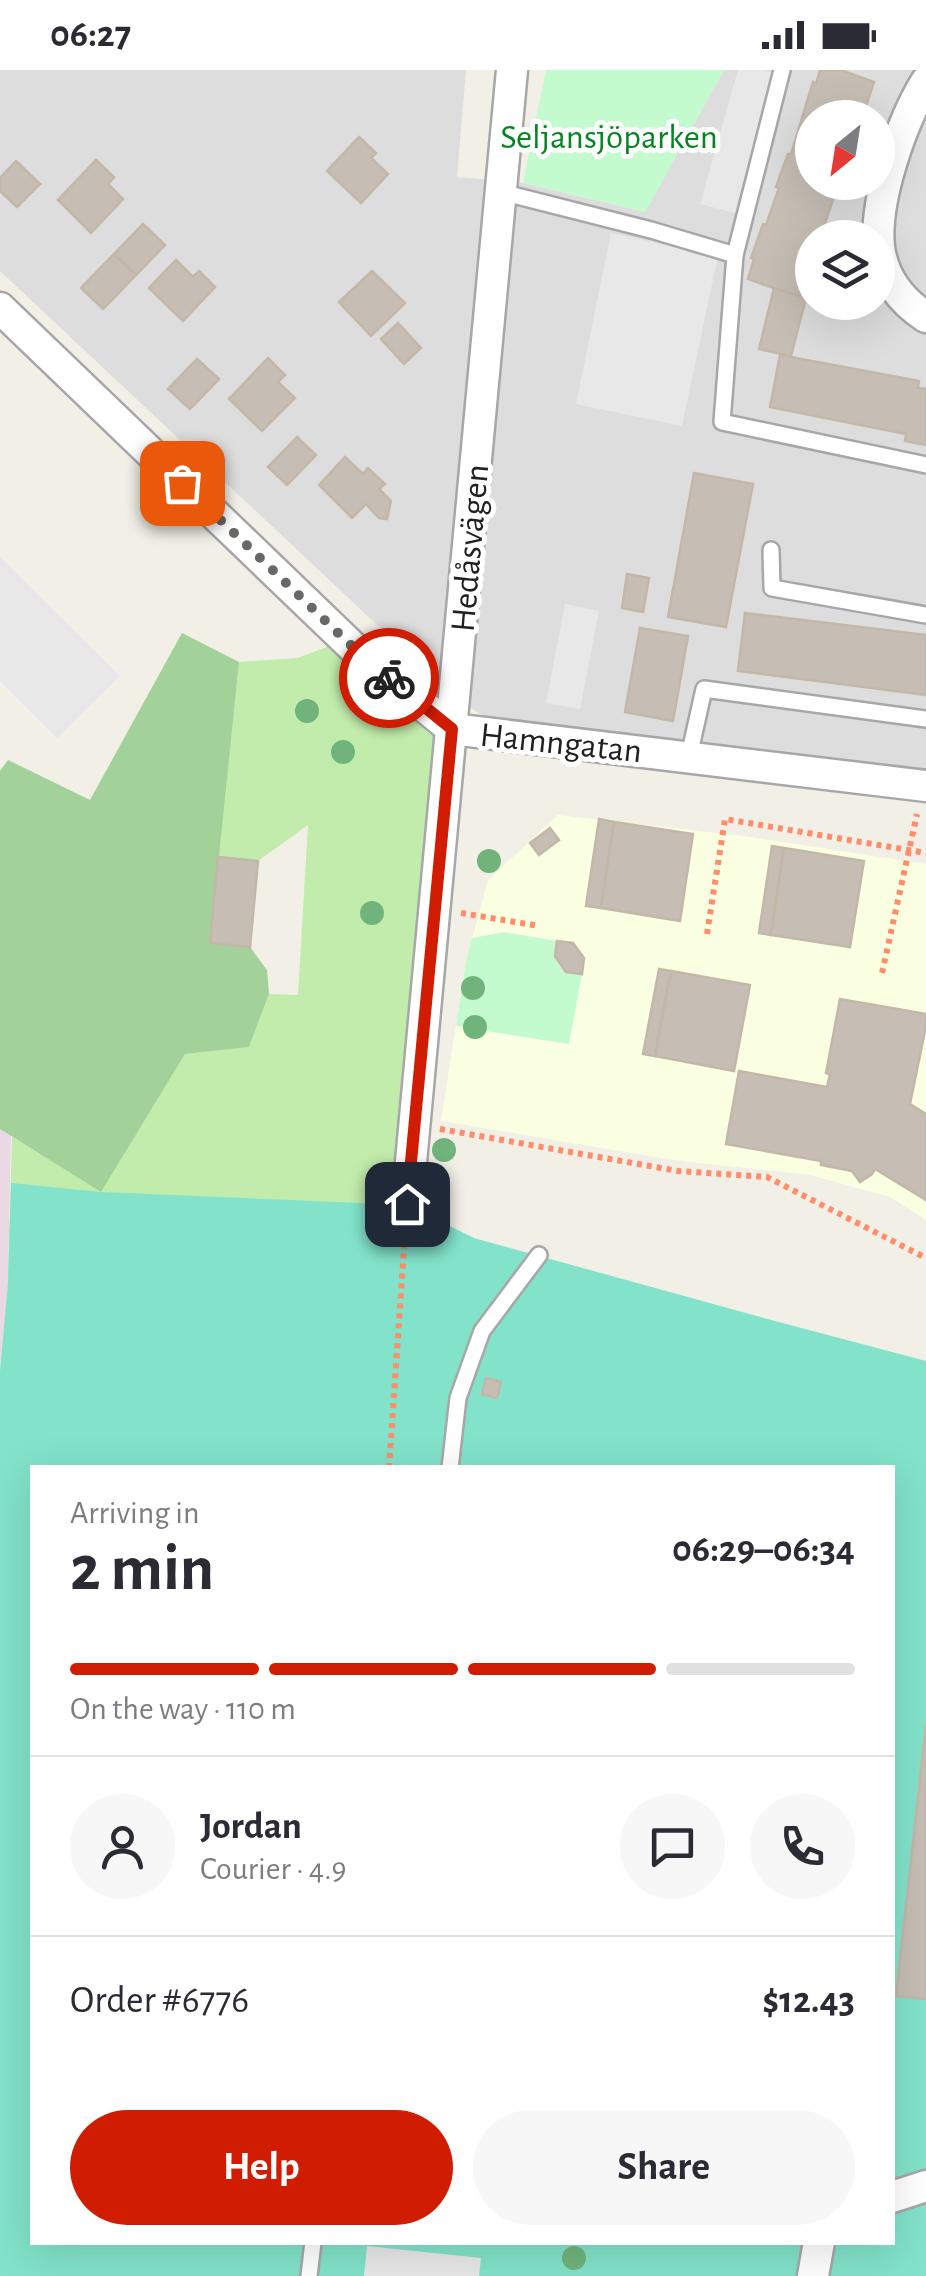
<!DOCTYPE html>
<meta charset="utf-8">
<style>
:root{--surface:#fff;--page:#f7f7f7;--text:#2b2b33;--muted:#7c7c81;--line:#e1e1e2;--accent:#d01c00}
body{margin:0;font-family:"Alegreya Sans",sans-serif;background:var(--page);color:var(--text);height:100vh;display:flex;flex-direction:column;font-size:38px;white-space:nowrap}
*{box-sizing:border-box;margin:0}
p{font-size:32px;color:var(--muted)}
.icon{flex:none;width:55px;height:55px;fill:none;stroke:currentColor;stroke-width:2;stroke-linecap:round;stroke-linejoin:round}
.map{position:relative;flex:1;overflow:hidden}
.panel{position:absolute;left:30px;top:1395px;width:865px;height:780px;display:flex;flex-direction:column;background:var(--surface);border-radius:0px;box-shadow:0 10px 40px #0002}
.panel>*{flex:none}
.needle{width:65px;rotate:210deg}
.buttons{position:absolute;left:795px;top:30px;display:grid;gap:20px}
.buttons a{display:grid;place-items:center;width:100px;height:100px;border-radius:50%;background:var(--surface);box-shadow:0 10px 40px #0002;font-size:50px}
.pin{position:absolute;display:grid;place-items:center;width:85px;height:85px;color:#fff;margin:-42px;border-radius:20px;box-shadow:0 5px 15px #0006}
.courier{position:absolute;display:grid;place-items:center;width:100px;height:100px;margin:-50px;border:8px solid #d01c00;border-radius:50%;background:#fff;color:#222;box-shadow:0 2px 12px #0007}
.head em{font-style:normal;font-weight:700}
.head div{display:flex;flex-direction:column-reverse}
.head{display:flex;align-items:center;justify-content:space-between;height:170px;padding:0 40px}
h1{font-size:65px;font-weight:700;line-height:75px}
.bar{display:grid;grid-template-columns:repeat(4,1fr);gap:15px 10px;align-content:center;height:120px;padding:0 40px}
.bar i{height:12px;border-radius:8px;background:var(--line)}
.bar .on{background:var(--accent)}
.bar p{grid-column:span 4}
.line{display:flex;align-items:center;gap:25px;padding:0 40px;border-top:2px solid var(--line)}
.line div{flex:1}
.round{display:grid;place-items:center;flex:none;width:105px;height:105px;border-radius:52px;background:var(--page)}
.action{display:flex;gap:20px;margin-top:auto;padding:20px 40px}
.action a{flex:1;height:115px;border-radius:60px;background:var(--accent);color:#fff;font-size:40px;font-weight:700;line-height:115px;text-align:center}
.action a+a{background:var(--page);color:var(--text)}
.status{display:flex;justify-content:space-between;align-items:center;height:70px;padding:0 50px;background:var(--surface);direction:ltr}
.status svg{height:28px;fill:currentColor}
.map>svg:first-child{display:block}
</style>
<div class="status"><b>06:27</b><svg viewBox="0 0 49 12"><path d="M0 12V9h3v3zM5 12V6h3v6zM10 12V3h3v9zM15 12V0h3v12zM26 1h20v11H26zM47 4h2v5h-2z"/></svg></div>
<div class="map">
<svg width="926" height="2206" viewBox="0 0 926 2206">
<rect width="100%" height="100%" fill="#f1efe6"/>
<path fill="#dedddd" fill-rule="evenodd" d="M0,0H466L457,107L523,113L645,142L724,0H926V715L495,653L455,628L0,201ZM812,48H878V112H812ZM812,168H878V232H812Z"/>
<polygon fill="#ead8e4" points="0,733 17,749 8,1212 0,1301"/>
<polygon fill="#fbffe1" points="558,745 751,767 926,794 926,1150 890,1127 810,1105 680,1091 441,1051 466,891 488,810"/>
<polygon fill="#c2ecab" points="345,570 452,659 407,1135 8,1212 12,1067 101,1121 185,984 249,977 269,924 298,925 308,755 258,791 218,787 239,592 298,588"/>
<polygon fill="#a2d19a" points="182,563 239,592 210,873 250,877 267,900 269,924 249,977 185,984 101,1122 0,1059 0,701 8,690 90,730"/>
<g fill="#c3fbcf">
<polygon points="546,0 724,0 645,142 523,113"/>
<polygon points="504,862 557,871 556,886 582,904 569,974 485,961 479,966 466,963 464,957 456,956 466,891 472,868"/>
</g>
<path fill="#82e2ca" fill-rule="evenodd" d="M11,1113L101,1122L407,1135L474,1168L775,1251L926,1291V2206H0V1301L8,1212ZM32,1398H892V2172H32Z"/>
<g fill="#e8e8e8">
<polygon points="738,0 763,0 773,3 735,143 700,134"/>
<polygon points="611,163 718,186 682,356 576,334"/>
<polygon points="0,487 120,606 57,668 0,611"/>
<polygon points="565,534 599,541 580,639 546,633"/>
<polygon points="367,2176 481,2188 479,2206 364,2206"/>
</g>
<g fill="#c6beb5" stroke="#c3b7a8" stroke-width="2.5">
<polygon points="820,0 841,0 874,12 862,48 812,48 812,112 839,112 820,168 812,168 812,188 799,227 748,209 754,189 751,188 763,154 766,155 779,118 776,117 788,84 791,84 813,12 816,14"/>
<polygon points="359,67 376,83 371,88 388,104 361,133 327,101"/>
<polygon points="96,90 114,107 108,114 123,129 91,163 58,130"/>
<polygon points="16,91 40,114 17,137 0,121 0,108"/>
<polygon points="143,154 165,175 136,205 114,184"/>
<polygon points="114,184 136,205 103,239 81,218"/>
<polygon points="176,190 193,207 199,201 215,217 183,251 149,218"/>
<polygon points="372,201 405,233 371,266 339,232"/>
<polygon points="774,218 806,228 791,286 759,279"/>
<polygon points="398,253 421,278 404,294 381,269"/>
<polygon points="780,285 919,311 918,318 926,319 926,375 905,371 906,364 770,337"/>
<polygon points="268,288 285,305 278,312 295,328 262,361 229,329"/>
<polygon points="197,289 219,309 190,339 168,319"/>
<polygon points="297,367 316,385 287,415 268,397"/>
<polygon points="345,387 363,404 368,398 385,414 379,419 391,431 387,449 379,448 366,434 352,448 319,415"/>
<polygon points="694,403 753,414 726,557 668,547"/>
<polygon points="627,504 649,508 643,542 622,538"/>
<polygon points="745,543 926,565 926,625 738,601"/>
<polygon points="640,558 688,566 673,651 625,642"/>
<polygon points="599,749 614,752 601,838 586,836"/>
<polygon points="614,752 693,764 680,851 601,838"/>
<polygon points="550,758 559,770 539,785 530,773"/>
<polygon points="772,776 784,778 771,865 759,863"/>
<polygon points="784,778 864,791 850,877 771,865"/>
<polygon points="218,787 258,791 250,877 210,873"/>
<polygon points="557,871 573,873 584,888 582,904 566,902 555,886"/>
<polygon points="659,899 671,901 655,986 643,984"/>
<polygon points="671,901 750,915 734,1001 655,986"/>
<polygon points="840,929 926,944 926,956 910,1034 926,1044 926,1130 875,1099 872,1104 860,1112 852,1101 821,1095 821,1091 726,1074 739,1001 827,1017 830,1004 826,1003"/>
<polygon points="486,1308 501,1312 497,1328 482,1324"/>
<polygon points="926,1655 926,1929 896,1926"/>
</g>
<g fill="none" stroke-linecap="round" stroke-linejoin="round">
<defs>
<g id="service">
<polyline points="782,0 735,185 722,352 926,395"/>
<polyline points="501,122 651,160 735,185"/>
<polyline points="771,480 772,518 926,545"/>
<polyline points="689,686 704,619 926,649"/>
<polyline points="450,1398 458,1328 482,1261 539,1185"/>
<polyline points="309,2206 313,2172"/>
</g>
<g id="minor">
<path d="M926,12C902,51 874,130 879,177C883,207 901,231 926,247"/>
<polyline points="0,238 360,584 452,659 926,716"/>
<polyline points="407,1135 512,0"/>
<polyline points="892,2127 926,2116"/>
<polyline points="813,2206 819,2172"/>
</g>
</defs>
<use href="#service" stroke="#a7a7a7" stroke-width="20"/>
<use href="#minor" stroke="#a7a7a7" stroke-width="35"/>
<g stroke="#fe8d6a" stroke-width="6" stroke-dasharray="5 5" stroke-linecap="butt">
<polyline points="461,843 539,856"/>
<polyline points="707,864 725,749 926,783"/>
<polyline points="882,903 917,744"/>
<polyline points="440,1059 678,1101 767,1107 926,1188"/>
<polyline points="389,1398 405,1164"/>
</g>
<use href="#service" stroke="#fff" stroke-width="15"/>
<use href="#minor" stroke="#fff" stroke-width="30"/>
</g>
<g fill="#71b47b">
<circle cx="307" cy="641" r="12"/>
<circle cx="343" cy="682" r="12"/>
<circle cx="489" cy="791" r="12"/>
<circle cx="372" cy="843" r="12"/>
<circle cx="473" cy="918" r="12"/>
<circle cx="475" cy="957" r="12"/>
<circle cx="444" cy="1080" r="12"/>
<circle cx="574" cy="2188" r="12"/>
</g>
<g fill="none" stroke-linecap="round" stroke-linejoin="round">
<polyline stroke="#696865" stroke-width="10" stroke-dasharray="0 18" points="182,413 360,584 389,608"/>
<polyline stroke="#d01c00" stroke-width="12" points="389,608 452,659 407,1134"/>
</g>
<g text-anchor="middle" stroke-width="10" stroke-linejoin="round" paint-order="stroke">
<g font-size="35" fill="#088423" stroke="#fff">
<text x="609" y="78">Seljansjöparken</text>
</g>
<g font-size="35" fill="#202020" stroke="#fff">
<text transform="translate(469 478) rotate(-85)" y="12">Hedåsvägen</text>
<text transform="translate(561 672) rotate(6)" y="12">Hamngatan</text>
</g>
</g>
</svg>
<div class="buttons">
<a><svg class="needle" viewBox="-14 -14 28 28"><path d="M0-13l5 13h-10z" fill="#e53935"/><path d="M0 13l5-13h-10z" fill="#7c7c81"/></svg></a>
<a><svg class="icon" aria-label="layers" viewBox="0 0 24 24"><path d="M12 4l9 5-9 5-9-5zM3 14l9 5 9-5"/></svg></a>
</div>
<div class="pin" style="left:182px;top:413px;background:#ea580c"><svg class="icon" aria-label="bag" viewBox="0 0 24 24"><path d="M5 8h14l-1 12H6zM9 8a3 3 0 0 1 6 0"/></svg></div>
<div class="pin" style="left:407px;top:1134px;background:#1f2937"><svg class="icon" aria-label="home" viewBox="0 0 24 24"><path d="M3 11l9-7 9 7M6 9v11h12V9"/></svg></div>
<div class="courier" style="left:389px;top:608px"><svg class="icon" aria-label="bike" viewBox="0 0 24 24"><circle cx="6" cy="16" r="4"/><circle cx="18" cy="16" r="4"/><path d="M6 16l4-8h5l3 8M10 8l3 8H6M13 5h3"/></svg></div>
<section class="panel">
<div class="head"><div><h1>2 min</h1><p>Arriving in</p></div><em>06:29–06:34</em></div>
<div class="bar"><i class="on"></i><i class="on"></i><i class="on"></i><i></i><p>On the way · 110 m</p></div>
<div class="line" style="height:180px"><a class="round"><svg class="icon" aria-label="person" viewBox="0 0 24 24"><circle cx="12" cy="8" r="4"/><path d="M4 21q1-7 8-7t8 7"/></svg></a><div><b>Jordan</b><p>Courier · 4.9</p></div><a class="round"><svg class="icon" aria-label="chat" viewBox="0 0 24 24"><path d="M4 5h16v11H9l-5 4z"/></svg></a><a class="round"><svg class="icon" aria-label="phone" viewBox="0 0 24 24"><path d="M5 4h4l2 5-3 2q2 4 5 5l2-3 5 2v4C11 20 4 13 5 4z"/></svg></a></div>
<div class="line" style="height:130px"><div>Order #6776</div><b>$12.43</b></div>
<div class="action"><a>Help</a><a>Share</a></div>
</section>
</div>
